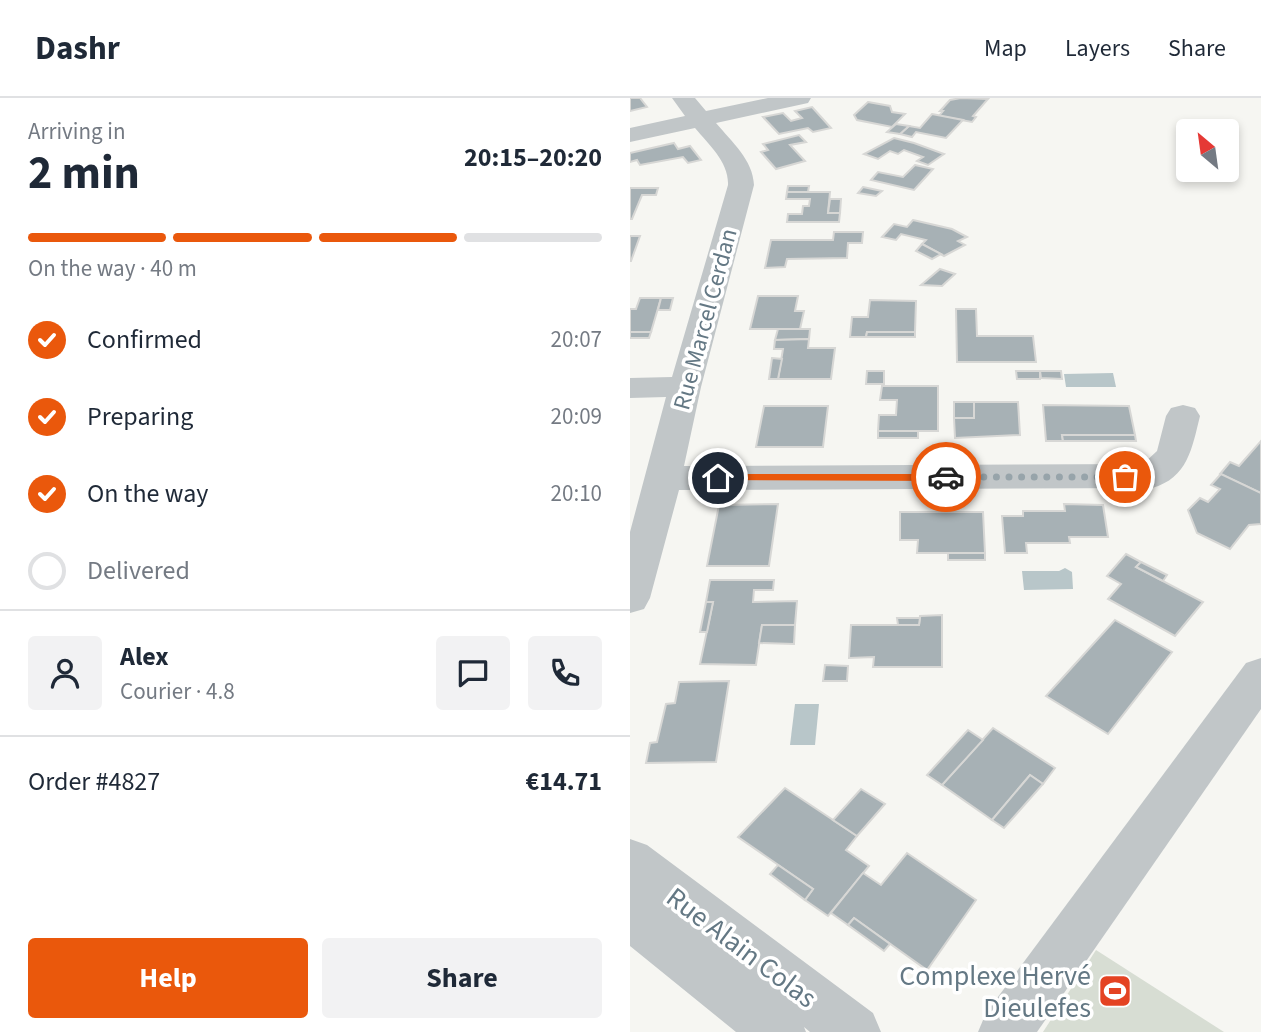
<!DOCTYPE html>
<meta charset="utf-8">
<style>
:root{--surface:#fff;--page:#f2f2f3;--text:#1f2937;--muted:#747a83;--line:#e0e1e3;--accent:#ea580c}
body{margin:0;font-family:"Source Sans 3",sans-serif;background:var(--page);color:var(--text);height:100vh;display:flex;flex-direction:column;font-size:26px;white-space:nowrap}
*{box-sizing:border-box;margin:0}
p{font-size:23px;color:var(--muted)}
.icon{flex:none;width:38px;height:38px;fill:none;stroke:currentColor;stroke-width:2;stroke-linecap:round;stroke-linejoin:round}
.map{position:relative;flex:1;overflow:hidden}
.details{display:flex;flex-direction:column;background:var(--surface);width:630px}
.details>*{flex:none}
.needle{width:46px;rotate:331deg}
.fabs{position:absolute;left:546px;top:21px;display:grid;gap:14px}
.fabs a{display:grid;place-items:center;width:63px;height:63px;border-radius:7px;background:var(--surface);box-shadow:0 4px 10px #0003;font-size:35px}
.pin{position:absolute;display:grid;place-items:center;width:60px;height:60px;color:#fff;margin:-30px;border:4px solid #fff;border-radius:50%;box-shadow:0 2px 7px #0007}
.courier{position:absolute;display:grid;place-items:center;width:70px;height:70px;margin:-35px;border:5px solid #ea580c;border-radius:50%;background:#fff;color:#222;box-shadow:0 2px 9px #0007}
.overview em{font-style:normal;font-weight:700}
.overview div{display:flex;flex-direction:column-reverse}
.overview{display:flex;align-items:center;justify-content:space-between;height:119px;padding:0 28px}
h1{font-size:46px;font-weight:700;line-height:52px}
.bar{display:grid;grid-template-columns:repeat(4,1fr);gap:10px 7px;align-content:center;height:84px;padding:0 28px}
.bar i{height:9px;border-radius:5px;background:var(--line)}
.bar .active{background:var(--accent)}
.bar p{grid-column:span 4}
.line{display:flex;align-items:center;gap:18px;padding:0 28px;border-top:2px solid var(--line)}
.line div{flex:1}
.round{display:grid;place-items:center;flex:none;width:74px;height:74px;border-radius:7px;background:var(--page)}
ol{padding:0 28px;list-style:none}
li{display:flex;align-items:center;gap:21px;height:77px}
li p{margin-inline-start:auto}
li .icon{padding:7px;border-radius:50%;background:var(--accent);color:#fff;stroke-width:4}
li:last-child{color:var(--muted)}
li i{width:38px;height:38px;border:4px solid var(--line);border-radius:50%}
.action{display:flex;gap:14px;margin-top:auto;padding:14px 28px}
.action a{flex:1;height:80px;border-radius:7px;background:var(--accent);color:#fff;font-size:28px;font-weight:700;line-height:80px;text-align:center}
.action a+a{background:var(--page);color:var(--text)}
header{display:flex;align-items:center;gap:42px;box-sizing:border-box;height:98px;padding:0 35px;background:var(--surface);border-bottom:2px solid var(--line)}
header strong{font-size:33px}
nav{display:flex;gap:38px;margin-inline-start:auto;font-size:24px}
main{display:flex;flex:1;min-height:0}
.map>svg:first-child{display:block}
</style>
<header>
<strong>Dashr</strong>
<nav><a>Map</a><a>Layers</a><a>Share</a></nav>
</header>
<main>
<section class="details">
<div class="overview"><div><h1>2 min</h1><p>Arriving in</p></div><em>20:15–20:20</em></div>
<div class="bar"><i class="active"></i><i class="active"></i><i class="active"></i><i></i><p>On the way · 40 m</p></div>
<ol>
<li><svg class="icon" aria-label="check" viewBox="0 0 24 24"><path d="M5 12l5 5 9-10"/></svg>Confirmed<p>20:07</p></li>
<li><svg class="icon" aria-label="check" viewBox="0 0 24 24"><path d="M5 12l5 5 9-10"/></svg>Preparing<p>20:09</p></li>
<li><svg class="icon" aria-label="check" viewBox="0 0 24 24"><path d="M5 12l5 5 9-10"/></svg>On the way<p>20:10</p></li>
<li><i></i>Delivered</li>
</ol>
<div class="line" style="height:126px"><a class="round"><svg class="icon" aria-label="person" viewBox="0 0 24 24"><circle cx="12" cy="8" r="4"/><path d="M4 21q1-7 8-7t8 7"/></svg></a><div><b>Alex</b><p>Courier · 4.8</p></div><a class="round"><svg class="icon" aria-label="chat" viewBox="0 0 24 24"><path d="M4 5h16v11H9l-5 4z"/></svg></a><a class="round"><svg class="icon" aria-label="phone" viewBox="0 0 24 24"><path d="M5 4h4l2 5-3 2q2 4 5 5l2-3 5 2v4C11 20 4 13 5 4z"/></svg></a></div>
<div class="line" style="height:91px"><div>Order #4827</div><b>€14.71</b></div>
<div class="action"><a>Help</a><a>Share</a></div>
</section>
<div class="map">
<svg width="631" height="934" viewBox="0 0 631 934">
<rect width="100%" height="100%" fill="#f6f6f2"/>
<polygon fill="#d7ddd3" points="466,852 594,934 413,934"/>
<g fill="#b8c6c9">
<polygon points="483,275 486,289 436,289 434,276"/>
<polygon points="435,470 442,474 443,491 394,492 392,473 429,473"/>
<polygon points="165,606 189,606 185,647 160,647"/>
</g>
<g fill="#a7b1b5" stroke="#d7d7d5" stroke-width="2">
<polygon points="0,0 10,0 17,9 0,13"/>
<polygon points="331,0 358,1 343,18 346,19 342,24 309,18 313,13 310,13 320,2"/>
<polygon points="238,4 260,8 262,14 275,16 262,29 227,22 224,17"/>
<polygon points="182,9 201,30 183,34 178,30 149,36 133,19 153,15 161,23 172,20 165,13"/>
<polygon points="302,16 333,22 316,40 286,34 282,39 270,36 279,28 290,30"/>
<polygon points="266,26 279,28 270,36 257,34"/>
<polygon points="169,37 176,44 160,47 175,63 146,71 131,54 138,52 133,46"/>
<polygon points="264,40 284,45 314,56 298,67 287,63 293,59 274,52 268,56 260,53 248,61 234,56"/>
<polygon points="44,45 48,51 60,48 71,62 58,65 53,59 10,67 7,62 0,64 0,55"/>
<polygon points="285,67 303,71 284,92 241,82 248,74 273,79"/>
<polygon points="158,88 179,88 178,94 157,94"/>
<polygon points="233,89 252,93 246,98 228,95"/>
<polygon points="0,90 28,90 26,97 12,97 2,121 0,121"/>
<polygon points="157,94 200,94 198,115 210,115 209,124 157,124 158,116 172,116 173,108 179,108 180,101 156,101"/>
<polygon points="200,101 211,101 210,115 198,115"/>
<polygon points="283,122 322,131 337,139 328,143 335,147 314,158 292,146 296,142 271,136 266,142 252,139 264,126 277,129"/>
<polygon points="204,134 233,134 232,145 218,145 217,160 157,161 155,169 135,170 141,142 203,142"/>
<polygon points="0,138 10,138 1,163 0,163"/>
<polygon points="292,146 311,156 302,161 286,153"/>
<polygon points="310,171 325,176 312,188 291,187"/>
<polygon points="128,198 168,198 165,213 174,213 170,231 120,231"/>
<polygon points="10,200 31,200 21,234 0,234 0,211 6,211"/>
<polygon points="31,200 43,200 40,212 28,212"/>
<polygon points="240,202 286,203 285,234 237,234 236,239 220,239 222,219 238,219"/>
<polygon points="326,211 346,211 347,238 403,238 406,264 327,264"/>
<polygon points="148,231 180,231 179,241 145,242"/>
<polygon points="0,234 21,234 19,240 0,240"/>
<polygon points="237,234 285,234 285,239 236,239"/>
<polygon points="179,241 178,250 205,250 201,281 148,281 153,251 144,251 145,242"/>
<polygon points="142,260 152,261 148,281 139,281"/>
<polygon points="237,273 254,273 254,286 236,286"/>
<polygon points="386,273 410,273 410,281 387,281"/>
<polygon points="410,273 431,273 432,281 411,280"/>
<polygon points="252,288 308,288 308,333 248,333 249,317 266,317 267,302 250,302"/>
<rect x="324" y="304" width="20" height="16"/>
<polygon points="344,304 388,304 390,337 325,340 324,320 344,320"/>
<polygon points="413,307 499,308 505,337 432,337 433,343 416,343"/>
<polygon points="134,308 198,308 193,349 126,349"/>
<rect x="248" y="333" width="40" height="7"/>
<polygon points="432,337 505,337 506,343 433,343"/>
<polygon points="631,343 631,395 590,376 600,364 609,368"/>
<polygon points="591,376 631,395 631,426 619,427 600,451 567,435 558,412 570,400 578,404 590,391 581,387"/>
<polygon points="148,406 139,468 77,468 89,407"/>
<polygon points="434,406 473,407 478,439 439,439 440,445 396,445 397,455 375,455 372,418 393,418 393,413 435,413"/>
<polygon points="270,414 353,414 355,455 287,455 288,442 270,442"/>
<rect x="318" y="455" width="37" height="7"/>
<polygon points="496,456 511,464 506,469 573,504 545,538 478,501 491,486 477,478"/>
<polygon points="511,464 537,477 533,483 506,469"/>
<polygon points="80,482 144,482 143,492 124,492 123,504 167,503 165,527 132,527 126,567 70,566 83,504 76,504"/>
<polygon points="76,504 83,504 77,534 70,534"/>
<polygon points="312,517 312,569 243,569 244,559 219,560 221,527 289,527 290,518"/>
<polygon points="267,520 290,520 289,527 268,527"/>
<polygon points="485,522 542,554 478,636 416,598"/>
<polygon points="132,527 165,527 164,546 129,545"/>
<polygon points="195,567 218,568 217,583 193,583"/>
<polygon points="99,583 86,664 16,665 20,645 27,644 36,606 45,605 49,584"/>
<polygon points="363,630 425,670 413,686 400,677 362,722 312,687"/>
<polygon points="338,632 353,642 312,687 297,677"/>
<polygon points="400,677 413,686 374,730 362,722"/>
<polygon points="155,690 227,738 216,752 239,768 198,818 175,802 183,791 108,739"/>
<polygon points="231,691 255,706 227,738 203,722"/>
<polygon points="277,755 346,802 297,872 224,820 218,827 201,815 233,775 251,787"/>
<polygon points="148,767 183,791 175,802 140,776"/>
<polygon points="224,820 260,846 254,853 218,827"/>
</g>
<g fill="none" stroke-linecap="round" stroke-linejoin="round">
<g fill="#c1c6c8" fill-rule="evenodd">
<path d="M42,0H65L76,13L138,0H181L178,5L86,25C102,44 123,62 124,87L71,289L54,368L513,366L527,353L536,318L541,310L553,307L565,310L570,318C562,350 558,380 522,390L49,392L20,500L14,511L0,515V434L36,299L0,300V280L42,279L98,87C99,64 79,47 65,30L0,44V30L55,18Z"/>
<polygon points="631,560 631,611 407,934 348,934 356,915 616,565"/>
<polygon points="0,741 17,747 243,915 251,934 180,934 174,929 176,934 106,934 0,848"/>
</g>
</g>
<polygon fill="#ea580c" points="88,376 316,376 321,379 316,383 84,382 83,380"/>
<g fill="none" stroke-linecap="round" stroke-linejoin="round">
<polyline stroke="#97a4aa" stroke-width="7" stroke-dasharray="0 12.6" points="316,379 495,379"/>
</g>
<defs>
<symbol id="stadium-square" viewBox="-11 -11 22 22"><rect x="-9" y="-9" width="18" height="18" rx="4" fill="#e44323" stroke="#fff"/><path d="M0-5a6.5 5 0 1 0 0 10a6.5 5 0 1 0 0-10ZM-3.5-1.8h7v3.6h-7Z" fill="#fff"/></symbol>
</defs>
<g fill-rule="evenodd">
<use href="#stadium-square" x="466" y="874" width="38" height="38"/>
</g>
<g text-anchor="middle" stroke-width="7" stroke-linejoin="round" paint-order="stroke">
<g font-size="24" fill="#647884" stroke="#fff">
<text transform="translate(75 221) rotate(-75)" y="8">Rue Marcel Cerdan</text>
</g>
<g font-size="28" fill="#647884" stroke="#fff">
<text transform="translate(112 849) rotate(37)" y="10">Rue Alain Colas</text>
</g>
<g font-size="28" fill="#647884" stroke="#fff" text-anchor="end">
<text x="461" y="887">Complexe Hervé<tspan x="461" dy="32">Dieulefes</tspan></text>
</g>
</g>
</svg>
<div class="fabs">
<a><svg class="needle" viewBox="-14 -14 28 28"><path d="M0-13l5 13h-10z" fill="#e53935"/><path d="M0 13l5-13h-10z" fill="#747a83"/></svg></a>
</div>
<div class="pin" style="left:495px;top:379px;background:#ea580c"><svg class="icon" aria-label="bag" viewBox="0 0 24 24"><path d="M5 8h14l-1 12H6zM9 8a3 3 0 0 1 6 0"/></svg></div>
<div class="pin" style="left:88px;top:380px;background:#1f2937"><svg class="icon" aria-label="home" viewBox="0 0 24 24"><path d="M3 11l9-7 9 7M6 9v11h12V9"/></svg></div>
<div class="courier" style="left:316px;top:379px"><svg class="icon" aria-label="car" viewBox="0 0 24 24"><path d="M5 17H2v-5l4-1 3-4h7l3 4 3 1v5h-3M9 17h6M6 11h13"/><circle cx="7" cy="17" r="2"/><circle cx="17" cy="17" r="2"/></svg></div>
</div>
</main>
